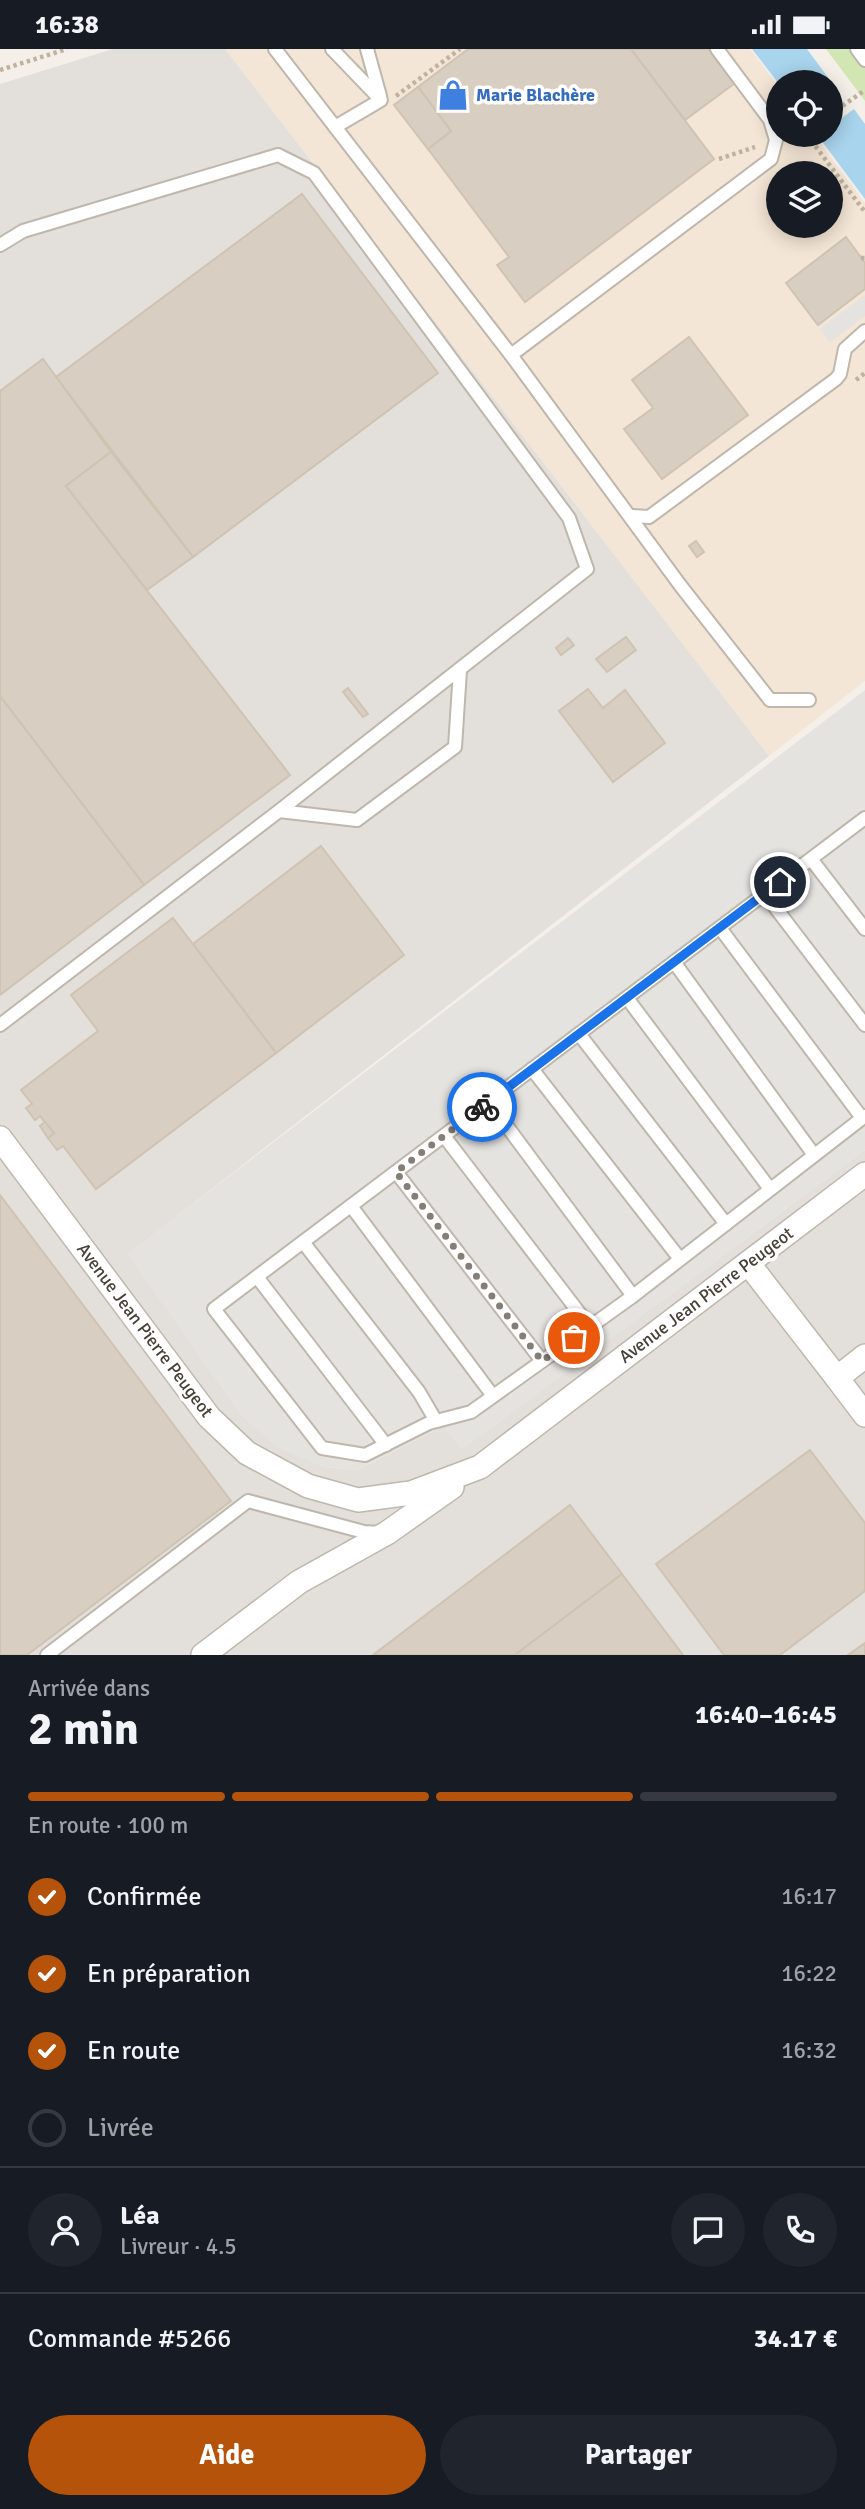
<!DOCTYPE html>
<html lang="fr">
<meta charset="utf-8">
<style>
:root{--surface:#171b24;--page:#20242c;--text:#f1f3f6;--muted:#9ea1a6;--line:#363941;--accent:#b45309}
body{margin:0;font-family:Signika,sans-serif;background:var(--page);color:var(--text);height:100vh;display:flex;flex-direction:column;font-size:26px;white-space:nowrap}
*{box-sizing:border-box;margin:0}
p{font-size:23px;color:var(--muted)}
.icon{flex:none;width:38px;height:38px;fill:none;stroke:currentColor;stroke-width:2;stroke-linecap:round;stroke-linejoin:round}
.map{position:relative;height:1606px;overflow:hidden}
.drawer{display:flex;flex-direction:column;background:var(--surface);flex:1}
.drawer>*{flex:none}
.tools{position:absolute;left:766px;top:21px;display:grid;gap:14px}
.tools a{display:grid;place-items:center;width:77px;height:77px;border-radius:50%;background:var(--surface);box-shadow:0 4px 18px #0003;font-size:35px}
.pin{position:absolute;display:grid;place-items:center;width:60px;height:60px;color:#fff;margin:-30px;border:4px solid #fff;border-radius:50%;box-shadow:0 2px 7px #0007}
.courier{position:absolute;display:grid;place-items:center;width:70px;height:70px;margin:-35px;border:5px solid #1a73e8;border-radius:50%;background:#fff;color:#222;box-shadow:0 2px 9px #0007}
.summary em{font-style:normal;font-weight:800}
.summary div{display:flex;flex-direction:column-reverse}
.summary{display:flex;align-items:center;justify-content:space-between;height:119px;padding:0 28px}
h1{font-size:46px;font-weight:800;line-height:52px}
.bar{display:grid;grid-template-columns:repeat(4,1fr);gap:10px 7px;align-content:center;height:84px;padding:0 28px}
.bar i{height:9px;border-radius:5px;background:var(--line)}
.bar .on{background:var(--accent)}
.bar p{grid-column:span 4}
.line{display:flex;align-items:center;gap:18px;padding:0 28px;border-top:2px solid var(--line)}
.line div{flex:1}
.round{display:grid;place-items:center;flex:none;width:74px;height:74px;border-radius:37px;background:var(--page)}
ol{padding:0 28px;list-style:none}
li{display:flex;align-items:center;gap:21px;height:77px}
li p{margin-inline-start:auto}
li .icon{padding:7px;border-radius:50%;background:var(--accent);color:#fff;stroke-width:4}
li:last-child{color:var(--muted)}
li i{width:38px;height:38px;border:4px solid var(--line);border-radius:50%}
.cta{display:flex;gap:14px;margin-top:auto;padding:14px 28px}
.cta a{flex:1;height:80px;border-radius:42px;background:var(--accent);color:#fff;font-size:28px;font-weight:800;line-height:80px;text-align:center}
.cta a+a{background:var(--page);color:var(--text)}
.status{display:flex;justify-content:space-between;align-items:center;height:49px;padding:0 35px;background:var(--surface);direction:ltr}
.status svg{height:19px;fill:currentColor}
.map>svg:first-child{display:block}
</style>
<div class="status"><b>16:38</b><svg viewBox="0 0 49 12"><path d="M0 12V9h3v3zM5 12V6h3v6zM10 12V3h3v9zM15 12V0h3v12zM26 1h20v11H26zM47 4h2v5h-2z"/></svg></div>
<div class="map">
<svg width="865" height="1606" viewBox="0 0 865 1606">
<rect width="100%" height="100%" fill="#f4f0e9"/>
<path fill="#f4e6d6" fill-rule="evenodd" d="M225,0H750L779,38V86H814L865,154V632L769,707ZM779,124H831V177H779Z"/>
<polygon fill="#e3dfda" points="113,0 225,0 769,707 128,1205 242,1367 280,1399 324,1418 357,1421 444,1377 462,1400 865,1101 865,1606 0,1606 0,35"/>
<polygon fill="#d2e6b4" points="826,0 865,0 865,52"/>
<g fill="#e5e3e0">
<polygon points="865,246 865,267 830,293 820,280"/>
<polygon points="865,641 865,1101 461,1401 444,1377 357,1421 324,1418 279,1399 242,1367 127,1205"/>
</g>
<g fill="#a9d4ed">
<polygon points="752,0 807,0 838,42 831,47 831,33 779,35"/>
<polygon points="854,60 865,75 865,150 818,87 831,86 831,77"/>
</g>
<g fill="#d8cec2" stroke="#cfc3b2" stroke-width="2">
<polygon points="468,0 631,0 714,110 525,253 497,216 509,208 428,100 451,82 418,38"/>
<polygon points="631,0 709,0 735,34 685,71"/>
<polygon points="418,38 451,82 428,100 394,56"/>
<polygon points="302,145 438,324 193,508 56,328"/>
<polygon points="846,188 865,214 865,240 818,276 786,234"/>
<polygon points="689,288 748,366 662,430 624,380 653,359 632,331"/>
<polygon points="43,310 111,403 66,437 290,726 144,836 0,647 0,342"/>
<polygon points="111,403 193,508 147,541 66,437"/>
<polygon points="696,492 704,503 697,508 689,497"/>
<polygon points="626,588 636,601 607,623 596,610"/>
<polygon points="568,589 574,596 561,606 556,599"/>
<polygon points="348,639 368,665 363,668 343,643"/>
<polygon points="588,640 603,659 625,641 665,694 613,733 559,662"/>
<polygon points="0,647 144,836 0,946"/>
<polygon points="321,797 404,906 276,1004 193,895"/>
<polygon points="173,869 276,1004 96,1140 63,1097 57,1101 48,1089 54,1084 40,1067 35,1071 26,1059 32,1055 21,1041 98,982 71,946"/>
<polygon points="45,1073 54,1084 48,1089 40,1077"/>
<polygon points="0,1146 231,1452 27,1606 0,1606"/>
<polygon points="810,1401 865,1474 865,1542 780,1606 724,1606 656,1515"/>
<polygon points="570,1456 622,1525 515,1606 373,1606"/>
<polygon points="622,1525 683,1606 515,1606"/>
<polygon points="865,1594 865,1606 848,1606"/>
</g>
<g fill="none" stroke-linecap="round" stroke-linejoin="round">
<defs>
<g id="lane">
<polyline points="275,0 511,306 680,536 770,651 809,651"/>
<polyline points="332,0 381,51 335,78"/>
<polyline points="367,0 380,47"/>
<polyline points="857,0 865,11"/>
<polyline points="0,196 23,182 278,106 314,124 569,469 587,520 279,762 0,976"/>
<polyline points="511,306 771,110 776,91 770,71 717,0"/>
<polyline points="632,467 649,468 836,330 840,325 845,300 865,282"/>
<polyline points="279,762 357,771 455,698 460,621"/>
<polyline points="865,769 214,1260 322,1399 365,1406 429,1374 471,1363 633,1247 865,1067"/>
<polyline points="811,810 865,880"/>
<polyline points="765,845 865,976"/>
<polyline points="720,879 862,1069"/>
<polyline points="674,913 814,1106"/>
<polyline points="627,949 770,1140"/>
<polyline points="579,985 726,1175"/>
<polyline points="532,1020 680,1210"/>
<polyline points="489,1053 633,1247"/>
<polyline points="444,1087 590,1278"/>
<polyline points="396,1123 542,1312"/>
<polyline points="351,1157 493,1347"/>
<polyline points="303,1193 419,1343 436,1372"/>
<polyline points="257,1228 386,1396"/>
<polyline points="47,1606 248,1452 364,1483 380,1484"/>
</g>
<g id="street">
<polyline points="0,1089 209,1368 247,1404 308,1437 358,1451 411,1444 480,1418 865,1125"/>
<polyline points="748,1214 837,1329"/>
<polyline points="865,1307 837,1329 865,1366"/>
<polyline points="203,1606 299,1533 387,1484 452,1438"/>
</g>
</defs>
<use href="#lane" stroke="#bfb7ac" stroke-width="16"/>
<use href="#street" stroke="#bfb7ac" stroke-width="26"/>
<g stroke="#c0b29e" stroke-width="4.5" stroke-dasharray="3.5 3.5" stroke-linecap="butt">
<polyline points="0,21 67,0"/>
<polyline points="396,47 460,0"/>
<polyline points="831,65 865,41"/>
<polyline points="807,86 865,163"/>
<polyline points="719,110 755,98"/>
<polyline points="861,209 865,209"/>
<polyline points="856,331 865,324"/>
</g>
<use href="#lane" stroke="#fff" stroke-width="12"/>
<use href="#street" stroke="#fff" stroke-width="23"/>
</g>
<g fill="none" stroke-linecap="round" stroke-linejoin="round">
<polyline stroke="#847e76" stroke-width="7" stroke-dasharray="0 12.6" points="482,1058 396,1123 542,1312 574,1289"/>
<polyline stroke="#1a73e8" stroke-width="9" points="482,1058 780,833"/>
</g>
<defs>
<symbol id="shop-bare" viewBox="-9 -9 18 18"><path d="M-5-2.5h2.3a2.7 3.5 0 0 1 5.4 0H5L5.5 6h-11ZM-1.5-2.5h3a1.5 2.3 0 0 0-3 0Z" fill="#3f7fe0" stroke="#fff" stroke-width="2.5" paint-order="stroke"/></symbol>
</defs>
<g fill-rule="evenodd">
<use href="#shop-bare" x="431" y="24" width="44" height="44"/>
</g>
<g text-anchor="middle" stroke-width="7" stroke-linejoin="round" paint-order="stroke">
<g font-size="18" font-weight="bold" fill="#366cbe" stroke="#fff" text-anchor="start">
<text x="476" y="52">Marie Blachère</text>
</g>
<g font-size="18" fill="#474038" stroke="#fff">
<text transform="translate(706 1246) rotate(-37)" y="6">Avenue Jean Pierre Peugeot</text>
<text transform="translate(145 1281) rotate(53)" y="6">Avenue Jean Pierre Peugeot</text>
</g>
</g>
</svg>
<div class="tools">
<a><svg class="icon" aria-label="locate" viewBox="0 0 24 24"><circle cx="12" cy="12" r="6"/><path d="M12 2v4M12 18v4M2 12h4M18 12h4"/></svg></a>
<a><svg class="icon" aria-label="layers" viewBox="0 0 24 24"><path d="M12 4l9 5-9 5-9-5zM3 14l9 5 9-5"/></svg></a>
</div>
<div class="pin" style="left:574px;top:1289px;background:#ea580c"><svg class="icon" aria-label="bag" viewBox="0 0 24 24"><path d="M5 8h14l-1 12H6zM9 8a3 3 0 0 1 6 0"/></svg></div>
<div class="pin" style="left:780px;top:833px;background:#1f2937"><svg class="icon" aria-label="home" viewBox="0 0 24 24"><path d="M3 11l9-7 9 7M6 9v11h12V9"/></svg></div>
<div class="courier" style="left:482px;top:1058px"><svg class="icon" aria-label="bike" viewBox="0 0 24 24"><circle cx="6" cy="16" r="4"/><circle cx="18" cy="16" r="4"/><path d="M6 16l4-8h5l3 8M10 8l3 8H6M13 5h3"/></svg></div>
</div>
<section class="drawer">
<div class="summary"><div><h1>2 min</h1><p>Arrivée dans</p></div><em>16:40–16:45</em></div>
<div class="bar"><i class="on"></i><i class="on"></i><i class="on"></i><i></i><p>En route · 100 m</p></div>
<ol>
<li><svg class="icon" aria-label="check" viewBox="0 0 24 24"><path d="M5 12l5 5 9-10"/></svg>Confirmée<p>16:17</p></li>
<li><svg class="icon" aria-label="check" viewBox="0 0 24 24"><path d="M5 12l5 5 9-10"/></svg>En préparation<p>16:22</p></li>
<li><svg class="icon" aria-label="check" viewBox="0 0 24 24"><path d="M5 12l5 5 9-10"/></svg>En route<p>16:32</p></li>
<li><i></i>Livrée</li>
</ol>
<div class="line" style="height:126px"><a class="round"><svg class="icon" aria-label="person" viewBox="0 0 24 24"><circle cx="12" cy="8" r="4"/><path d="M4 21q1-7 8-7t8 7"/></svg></a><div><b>Léa</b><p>Livreur · 4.5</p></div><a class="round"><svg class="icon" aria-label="chat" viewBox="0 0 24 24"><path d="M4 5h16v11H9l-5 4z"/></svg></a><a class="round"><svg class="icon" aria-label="phone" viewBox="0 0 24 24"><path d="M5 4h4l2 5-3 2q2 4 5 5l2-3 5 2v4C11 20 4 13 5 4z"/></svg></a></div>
<div class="line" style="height:91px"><div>Commande #5266</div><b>34.17 €</b></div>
<div class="cta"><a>Aide</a><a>Partager</a></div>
</section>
